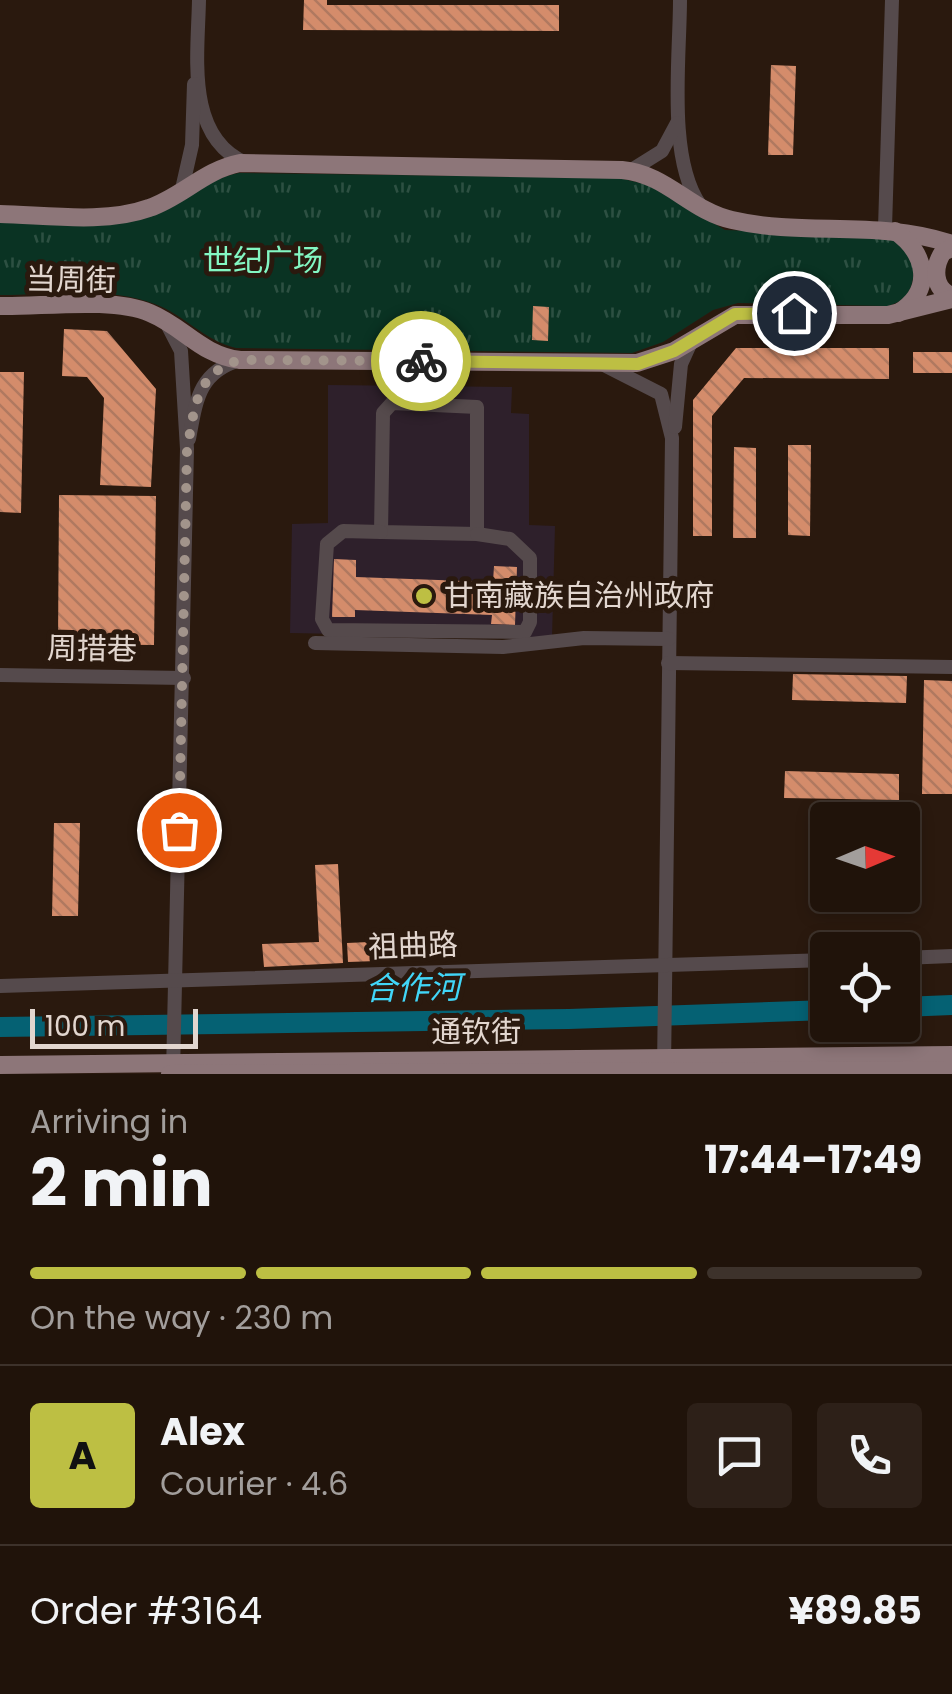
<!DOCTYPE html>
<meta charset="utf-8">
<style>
:root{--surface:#20130a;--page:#2d2018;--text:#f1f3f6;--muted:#a29e9c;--line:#3d322b;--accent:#bdbf43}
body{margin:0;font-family:Poppins,"Noto Sans SC",sans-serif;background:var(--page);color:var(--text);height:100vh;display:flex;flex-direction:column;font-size:38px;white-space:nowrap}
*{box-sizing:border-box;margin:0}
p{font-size:32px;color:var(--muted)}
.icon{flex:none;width:55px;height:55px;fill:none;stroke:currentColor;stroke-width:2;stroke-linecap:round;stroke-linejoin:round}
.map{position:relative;height:1074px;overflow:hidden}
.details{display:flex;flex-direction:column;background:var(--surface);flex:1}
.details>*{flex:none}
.needle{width:65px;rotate:88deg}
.fabs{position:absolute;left:810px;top:802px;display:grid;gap:20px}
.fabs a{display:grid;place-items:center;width:110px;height:110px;border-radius:10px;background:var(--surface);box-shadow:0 5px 15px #0003,0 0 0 2px var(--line);font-size:50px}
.scale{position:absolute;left:30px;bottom:25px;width:168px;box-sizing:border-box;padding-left:10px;border:5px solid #e2d6cf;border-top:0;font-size:28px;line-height:35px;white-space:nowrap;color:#e2d6cf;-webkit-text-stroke:8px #2a190e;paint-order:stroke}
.pin{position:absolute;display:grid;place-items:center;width:85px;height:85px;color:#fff;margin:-42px;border:5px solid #fff;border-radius:50%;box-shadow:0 2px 10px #0007}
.courier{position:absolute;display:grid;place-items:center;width:100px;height:100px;margin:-50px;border:8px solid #bdbf43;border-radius:50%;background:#fff;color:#222;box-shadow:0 2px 12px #0007}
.headline em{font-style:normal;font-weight:700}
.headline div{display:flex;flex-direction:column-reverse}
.headline{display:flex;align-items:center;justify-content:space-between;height:170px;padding:0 30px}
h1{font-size:65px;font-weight:700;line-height:75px}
.bar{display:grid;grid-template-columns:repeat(4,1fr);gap:15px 10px;align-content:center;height:120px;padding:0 30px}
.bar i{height:12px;border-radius:8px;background:var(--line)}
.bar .on{background:var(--accent)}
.bar p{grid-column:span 4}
.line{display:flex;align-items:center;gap:25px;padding:0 30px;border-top:2px solid var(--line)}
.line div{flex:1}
.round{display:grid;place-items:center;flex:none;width:105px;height:105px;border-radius:10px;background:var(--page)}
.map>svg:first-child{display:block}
</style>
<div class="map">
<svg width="952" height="1074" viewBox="0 0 952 1074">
<defs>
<pattern id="grass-tufts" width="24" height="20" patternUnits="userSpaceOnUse" patternTransform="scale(2.5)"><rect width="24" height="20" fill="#0a3323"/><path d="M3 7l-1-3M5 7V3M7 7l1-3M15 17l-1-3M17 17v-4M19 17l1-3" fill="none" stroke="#2d5042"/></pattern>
<pattern id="building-back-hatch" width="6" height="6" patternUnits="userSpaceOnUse" patternTransform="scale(2.5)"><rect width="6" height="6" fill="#d48c6b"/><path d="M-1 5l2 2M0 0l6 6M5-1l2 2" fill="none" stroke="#b07960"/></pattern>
</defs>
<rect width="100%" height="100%" fill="#2a190e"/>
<polygon fill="#2e202b" points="328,385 512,387 511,413 529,414 529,525 555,526 552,638 290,633 292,524 328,523"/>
<path fill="url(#grass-tufts)" d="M239,173L619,178L649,185L725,230L890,236L914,259C914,281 913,299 888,306L738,303L713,310L663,342L632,353L236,348C203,340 185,315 155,304C108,286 49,295 0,295V223L139,220C175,210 202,180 239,173Z"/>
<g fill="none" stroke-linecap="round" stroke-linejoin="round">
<g stroke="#056173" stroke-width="20">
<polyline points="902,1007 952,1005"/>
<polyline points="0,1027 569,1019 828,1010"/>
</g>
</g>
<g fill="url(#building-back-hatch)">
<polygon points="304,0 327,0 327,5 559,5 559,31 303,30"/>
<polygon points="771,65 796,66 793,155 768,155"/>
<polygon points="533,306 549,307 548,341 532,340"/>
<polygon points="64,329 107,331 156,389 151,487 100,485 104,398 87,377 62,376"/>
<polygon points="736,348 889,348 889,379 744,378 712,416 712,536 693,536 693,400"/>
<rect x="913" y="352" width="39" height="21"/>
<polygon points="0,372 24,372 21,513 0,512"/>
<polygon points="788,445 811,445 810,536 788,535"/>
<polygon points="734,447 756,448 756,538 733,538"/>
<polygon points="59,495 156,496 154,645 58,644"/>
<polygon points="334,559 356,560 356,577 493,582 494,566 517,567 515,625 491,624 492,615 355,610 355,617 332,617"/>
<polygon points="793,674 907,676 906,703 792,700"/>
<polygon points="924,680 952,681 952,794 922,794"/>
<polygon points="785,771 899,774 899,800 784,798"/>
<polygon points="54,823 80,823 78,916 52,916"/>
<polygon points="338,864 343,963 264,967 262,944 319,942 315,865"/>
<polygon points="435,939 435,959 348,962 347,943"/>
</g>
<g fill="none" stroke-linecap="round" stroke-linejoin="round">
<g stroke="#554a4c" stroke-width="14">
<path d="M199,0C198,55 185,137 246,163"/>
<path d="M680,0C680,57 667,158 700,205"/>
<polyline points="630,171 662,151 677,123"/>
<polyline points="182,189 192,145 194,84"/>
<polyline points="885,228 892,0"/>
<polyline points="167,324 181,351 187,449 173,1073"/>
<polyline points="606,366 661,394 672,438 664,1068"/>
<polygon points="392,403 477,407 477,534 381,532 383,413"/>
<polyline points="433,404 434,362"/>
<polyline points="675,427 681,364 691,342"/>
<path d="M189,439C196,402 198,372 240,360"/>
<polyline points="381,532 343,531 327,544 322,619 328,630 525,632 530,622 530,558 510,539 477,534"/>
<polyline points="315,643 503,647 584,638 669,639"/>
<polyline points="668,663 952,667"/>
<polyline points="0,675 184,678"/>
<polyline points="902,958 952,956"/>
<polyline points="0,986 828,960"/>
</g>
<g stroke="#8d7679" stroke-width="18">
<path d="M0,214C46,215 105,224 149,208C182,197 204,170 240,163L622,170C667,174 690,211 732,220C805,237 877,219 952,244"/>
<path d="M895,231C926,253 935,290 898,313"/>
<path d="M952,248L943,252C933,267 933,289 952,296"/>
<path d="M0,306C41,307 113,297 150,313C184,327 201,355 240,360L637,363L674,351L735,315H888L952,299"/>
<polyline points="0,1065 952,1055"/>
<polyline points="170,1074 952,1070"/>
</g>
</g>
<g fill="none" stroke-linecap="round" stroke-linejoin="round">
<path stroke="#a2948b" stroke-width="10" stroke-dasharray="0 18" d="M179,830L187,449C195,410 194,373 240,360L421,361"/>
<polyline stroke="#bdbf43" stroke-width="12" points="421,361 638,364 674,351 735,314 794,313"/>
</g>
<circle fill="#bdbf43" stroke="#2a190e" stroke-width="4" cx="424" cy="596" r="10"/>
<g text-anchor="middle" stroke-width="10" stroke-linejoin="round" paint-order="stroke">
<g font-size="30" fill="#83f7c3" stroke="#2a190e">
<text x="263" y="271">世纪广场</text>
</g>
<g font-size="30" fill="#e2d6cf" stroke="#2a190e">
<text transform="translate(71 280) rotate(1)" y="10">当周街</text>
<text transform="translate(92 649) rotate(1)" y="10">周措巷</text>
<text transform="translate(413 946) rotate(-2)" y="10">祖曲路</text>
<text x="476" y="1042">通钦街</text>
</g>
<g font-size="30" fill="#e2d6cf" stroke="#2a190e" text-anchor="start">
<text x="444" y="606">甘南藏族自治州政府</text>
</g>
<g font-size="32" font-style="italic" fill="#41d6f8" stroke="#2a190e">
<text transform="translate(413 988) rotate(-1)" y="11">合作河</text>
</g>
</g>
</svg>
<div class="fabs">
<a><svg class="needle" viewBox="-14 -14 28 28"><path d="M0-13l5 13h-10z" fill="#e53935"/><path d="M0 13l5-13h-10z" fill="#a29e9c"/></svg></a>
<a><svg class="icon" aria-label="locate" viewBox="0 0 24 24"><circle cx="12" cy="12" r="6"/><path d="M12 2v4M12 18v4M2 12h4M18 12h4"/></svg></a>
</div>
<div class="scale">100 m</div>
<div class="pin" style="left:179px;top:830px;background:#ea580c"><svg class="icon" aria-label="bag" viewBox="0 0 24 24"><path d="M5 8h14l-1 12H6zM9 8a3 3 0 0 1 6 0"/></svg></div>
<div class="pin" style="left:794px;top:313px;background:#1f2937"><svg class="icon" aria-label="home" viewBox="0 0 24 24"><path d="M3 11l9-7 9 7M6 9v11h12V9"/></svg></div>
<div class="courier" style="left:421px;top:361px"><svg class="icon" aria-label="bike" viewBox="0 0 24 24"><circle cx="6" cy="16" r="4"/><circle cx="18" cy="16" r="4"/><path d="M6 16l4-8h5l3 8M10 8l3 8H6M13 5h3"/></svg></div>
</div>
<section class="details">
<div class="headline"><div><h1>2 min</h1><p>Arriving in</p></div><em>17:44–17:49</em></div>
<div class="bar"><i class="on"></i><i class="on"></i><i class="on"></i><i></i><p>On the way · 230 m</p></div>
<div class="line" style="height:180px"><b class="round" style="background:var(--accent);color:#111">A</b><div><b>Alex</b><p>Courier · 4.6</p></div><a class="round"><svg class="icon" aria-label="chat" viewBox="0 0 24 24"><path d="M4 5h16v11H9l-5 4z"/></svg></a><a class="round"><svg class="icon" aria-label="phone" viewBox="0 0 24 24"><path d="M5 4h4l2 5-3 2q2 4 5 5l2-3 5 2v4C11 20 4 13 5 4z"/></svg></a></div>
<div class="line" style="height:130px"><div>Order #3164</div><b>¥89.85</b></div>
</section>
